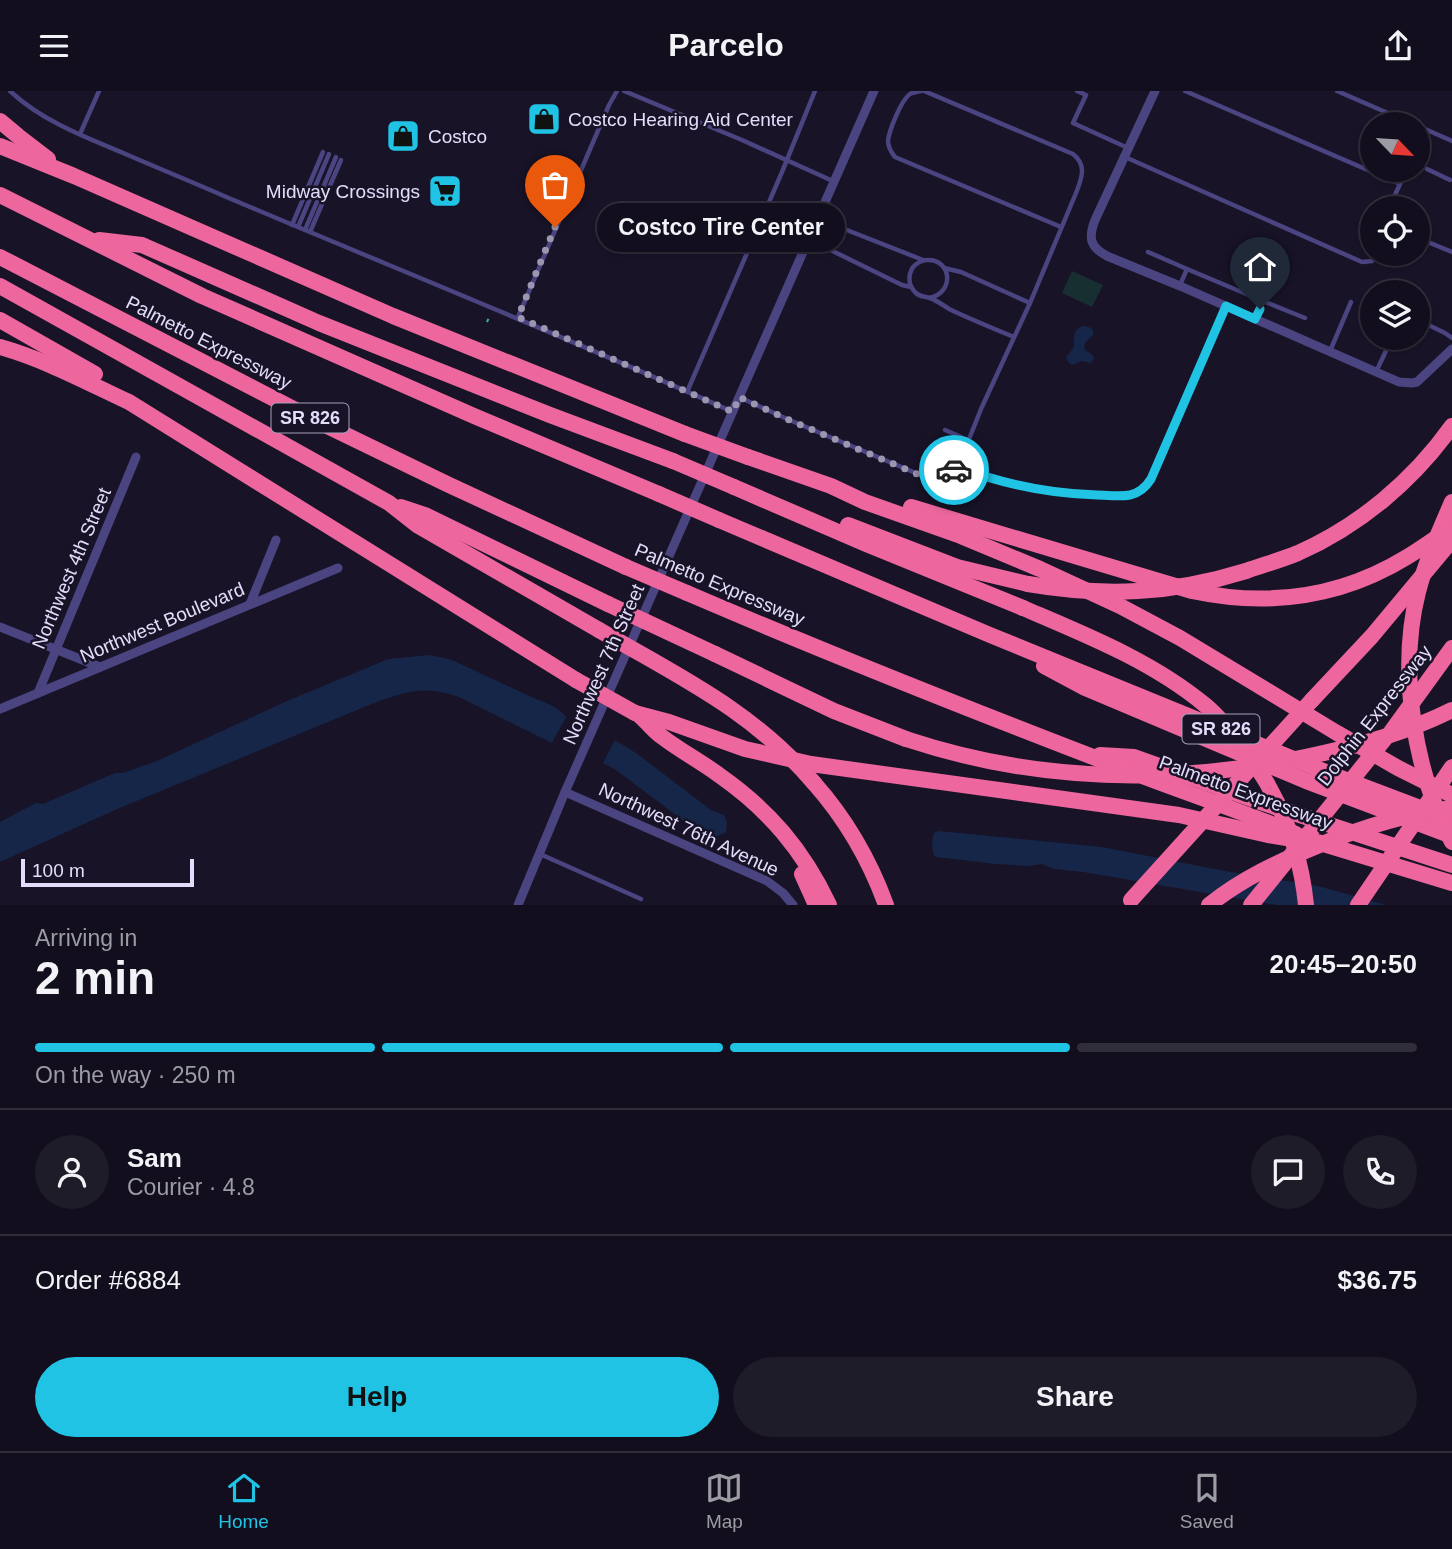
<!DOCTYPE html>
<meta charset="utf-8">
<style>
:root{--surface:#120e1d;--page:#1f1c2a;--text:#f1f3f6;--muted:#9c9ca4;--line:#312e3b;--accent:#20c3e4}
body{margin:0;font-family:Helvetica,sans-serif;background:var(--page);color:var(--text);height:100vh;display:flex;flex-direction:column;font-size:26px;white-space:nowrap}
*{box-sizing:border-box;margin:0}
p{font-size:23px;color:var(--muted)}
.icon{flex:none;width:38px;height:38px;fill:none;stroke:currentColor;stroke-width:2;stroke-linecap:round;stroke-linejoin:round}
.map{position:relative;height:814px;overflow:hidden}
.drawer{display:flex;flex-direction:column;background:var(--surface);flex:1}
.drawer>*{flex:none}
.needle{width:46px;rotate:115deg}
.buttons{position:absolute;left:1360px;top:21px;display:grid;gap:14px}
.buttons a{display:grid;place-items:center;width:70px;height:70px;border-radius:50%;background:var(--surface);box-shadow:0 2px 5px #0004,0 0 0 2px var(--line);font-size:35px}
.scale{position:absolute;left:21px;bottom:18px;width:173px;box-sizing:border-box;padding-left:7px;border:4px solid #e3ddfb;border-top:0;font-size:19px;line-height:24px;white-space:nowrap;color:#e3ddfb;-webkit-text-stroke:5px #181327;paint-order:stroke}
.pin{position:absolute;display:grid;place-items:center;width:60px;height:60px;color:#fff;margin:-72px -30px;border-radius:50% 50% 50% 0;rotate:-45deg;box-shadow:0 0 7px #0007}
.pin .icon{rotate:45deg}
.courier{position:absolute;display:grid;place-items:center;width:70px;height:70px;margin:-35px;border:5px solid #20c3e4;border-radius:50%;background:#fff;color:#222;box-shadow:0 2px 9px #0007}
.bubble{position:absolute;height:49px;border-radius:24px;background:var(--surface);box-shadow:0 2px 5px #0004,0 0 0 2px var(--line);font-size:23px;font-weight:700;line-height:49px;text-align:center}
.summary em{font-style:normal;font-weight:700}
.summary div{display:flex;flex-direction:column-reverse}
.summary{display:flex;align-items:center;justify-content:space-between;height:119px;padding:0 35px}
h1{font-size:46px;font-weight:700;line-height:52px}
.bar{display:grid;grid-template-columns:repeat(4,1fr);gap:10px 7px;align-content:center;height:84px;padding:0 35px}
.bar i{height:9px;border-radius:5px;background:var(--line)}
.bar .on{background:var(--accent)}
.bar p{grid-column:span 4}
.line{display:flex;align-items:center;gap:18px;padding:0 35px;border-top:2px solid var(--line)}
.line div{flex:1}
.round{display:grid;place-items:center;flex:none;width:74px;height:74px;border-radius:37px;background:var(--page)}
.primary-button{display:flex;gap:14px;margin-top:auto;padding:14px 35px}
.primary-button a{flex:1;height:80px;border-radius:42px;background:var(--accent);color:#111;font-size:28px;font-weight:700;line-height:80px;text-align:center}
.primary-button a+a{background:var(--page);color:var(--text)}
header{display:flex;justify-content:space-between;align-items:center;height:91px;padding:0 35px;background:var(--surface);font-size:32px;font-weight:700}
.tabs{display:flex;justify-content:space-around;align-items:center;height:98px;border-top:2px solid var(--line);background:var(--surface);font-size:19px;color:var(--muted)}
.tabs a{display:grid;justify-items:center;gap:4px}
.tabs .on{color:var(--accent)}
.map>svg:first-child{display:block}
</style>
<header><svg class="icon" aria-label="menu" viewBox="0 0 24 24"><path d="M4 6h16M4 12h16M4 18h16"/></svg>Parcelo<svg class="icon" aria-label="share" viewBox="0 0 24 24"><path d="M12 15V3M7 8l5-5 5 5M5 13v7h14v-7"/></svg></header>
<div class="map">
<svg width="1452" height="814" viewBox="0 0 1452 814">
<rect width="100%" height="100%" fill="#181327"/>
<polygon fill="#172f30" points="1072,180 1103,194 1092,216 1062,202"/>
<g fill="#152649">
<path d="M1084,235L1092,237L1094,243C1090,248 1082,251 1085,259L1093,264L1094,268L1090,272L1082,270L1072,274L1069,272L1066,267L1074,256C1074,246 1073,237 1084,235Z"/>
<path d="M430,564L452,569L536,608C549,613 558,616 566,626L552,652L459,606C424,594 408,600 374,612L115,719L0,771V731L36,712L43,713L115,682H123L157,670L287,610L388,568Z"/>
<polygon points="615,649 636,662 711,719 724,724 727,731 726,741 709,749 616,679 603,672"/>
<path d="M939,740L1102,756L1225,780L1318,795L1386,814H1277L1083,781L1054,778L1042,773L1029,775L996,773L936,766L934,765C932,757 931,749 934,742Z"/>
</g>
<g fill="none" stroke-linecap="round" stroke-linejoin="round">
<polyline stroke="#3facad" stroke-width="2" stroke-dasharray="3.5 5" stroke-linecap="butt" points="487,231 490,224"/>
<g stroke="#4a4480" stroke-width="4.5">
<path d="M10,0C41,29 82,45 121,61C155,76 190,90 224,105C394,177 565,245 733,321"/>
<polyline points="624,0 742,49 835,91"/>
<path d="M921,0C917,1 913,1 910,3C901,9 889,40 888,50C888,56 891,61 895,66L1061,136"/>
<polyline points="1077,0 1086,4 1073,32 1128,57"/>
<polyline points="1185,0 1400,93 1407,79"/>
<polyline points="1337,0 1413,33"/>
<polyline points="1418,35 1452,50"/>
<polyline points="80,43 99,0"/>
<polyline points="1125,66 1362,171 1372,170 1380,163"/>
<polyline points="1427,78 1450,89"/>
<polyline points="1389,117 1400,93"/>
<polyline points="819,128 923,169"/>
<polyline points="292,134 323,61"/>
<polyline points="298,136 329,63"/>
<polyline points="305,139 336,66"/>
<polyline points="310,141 341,69"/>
<polyline points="1418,147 1452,161"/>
<polyline points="810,149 902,194 911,196"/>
<polyline points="1148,161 1187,178"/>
<polyline points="944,177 961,181 1030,212"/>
<polyline points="1180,194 1187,178 1263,210 1255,228"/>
<path d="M929,207C955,202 952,168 927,169C922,169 917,172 913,176C908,184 908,194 915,201C919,206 924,205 930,207C936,209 943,214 949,218C970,228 992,237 1014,246"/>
<polyline points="1263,210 1305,227"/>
<polyline points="518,226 609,14 617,0"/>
<polyline points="1418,229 1445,242 1452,247"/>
<polyline points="1330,260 1351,211"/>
<polyline points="1376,281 1392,247"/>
<polyline points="687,301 782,81 815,0"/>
<path d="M739,306L787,328L930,388L940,389L958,376L981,318L1030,212L1076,102C1082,87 1087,74 1073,63L924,0"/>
<polyline points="945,339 968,349"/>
<polyline points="933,368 1013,394 1069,403 1129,405 1138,401 1147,394 1151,388 1225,216"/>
<polyline points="540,763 641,808"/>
</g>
<g stroke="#4a4480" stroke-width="9">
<path d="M1155,0L1095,129C1088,147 1090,156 1107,165L1180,195L1399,291L1412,292L1417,291L1452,258"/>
<polyline points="250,513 276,449"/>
<polyline points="0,536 100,576"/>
<polyline points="38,602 136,366"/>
<polyline points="0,618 338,477"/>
<polyline points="565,701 767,790 783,802 793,814"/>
<polyline points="518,814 565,701 874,0"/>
</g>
<g stroke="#ed669d" stroke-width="16">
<polyline points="0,30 18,45 48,68"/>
<polyline points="0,55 74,85 393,225 685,343"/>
<polyline points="0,104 202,205 474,325 659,403"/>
<polyline points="99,149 142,154 319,232 550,324 673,370"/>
<polyline points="0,166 317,330 447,393 626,476"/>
<polyline points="0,195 389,412 417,434 599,539"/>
<polyline points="0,229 95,283"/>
<path d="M0,256C46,269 86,291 129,311L576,589"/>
<polyline points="748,366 831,395 865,411 961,445 1040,478 1120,515 1180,547 1337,642 1398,677 1452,704"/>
<polyline points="734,396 866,453 1023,517"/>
<polyline points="401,416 425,424 608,513"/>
<path d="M911,416L1192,500C1267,516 1340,507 1407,466C1422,457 1437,446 1452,436"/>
<polyline points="719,429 990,544 1333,684 1452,729"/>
<polyline points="848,434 957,476 1028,493"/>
<path d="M1246,480C1263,474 1281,469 1298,462C1359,435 1413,390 1452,335"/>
<path d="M687,502C834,565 983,624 1132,681C1186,702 1242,720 1296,743"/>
<polyline points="715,563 834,620 906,648"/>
<polyline points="1044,575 1085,597 1306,690 1452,745"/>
<polyline points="1312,609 1372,545 1452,449"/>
<polyline points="635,622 669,631 745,658 811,673 1179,724 1268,744 1293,748"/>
<path d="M641,626C648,632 654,640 661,645C679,659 700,670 719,684C769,719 803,759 829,814"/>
<polyline points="1391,641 1452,557"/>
<polyline points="1100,664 1134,666 1263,712 1452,774"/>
<path d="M814,692C845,727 870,770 886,814"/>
<polyline points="1317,751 1452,792"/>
<polyline points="802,783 816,814"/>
</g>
<g stroke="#ed669d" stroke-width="16">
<polyline points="685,343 748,366"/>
<polyline points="673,370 734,396"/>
<polyline points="659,403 719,429"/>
<path d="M1452,411C1439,441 1426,470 1418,501C1398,579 1414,681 1452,751"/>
<polyline points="626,476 687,502"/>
<path d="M1028,493C1104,506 1172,503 1246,480"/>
<polyline points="608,513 715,563"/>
<path d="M1023,517C1086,544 1152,570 1205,614C1223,629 1237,648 1250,667C1257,677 1265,687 1270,698C1290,734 1302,774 1306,814"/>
<path d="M599,539C678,585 753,620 814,692"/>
<polyline points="576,589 635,622"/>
<path d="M906,648C1036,691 1172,694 1305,666C1355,656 1406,642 1452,619"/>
<polyline points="1131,809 1312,609"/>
<path d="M1209,814C1243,787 1278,771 1317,755C1361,737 1405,723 1452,717"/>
<polyline points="1251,814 1387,645"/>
<polyline points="1358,814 1452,676"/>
</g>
</g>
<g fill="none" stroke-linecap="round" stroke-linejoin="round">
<polyline stroke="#9c96b1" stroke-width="7" stroke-dasharray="0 12.6" points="555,136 518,226 733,321 739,306 787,328 929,388 940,388 954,379"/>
<path stroke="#20c3e4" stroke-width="9" d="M954,379L958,376C1003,393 1049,403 1097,404C1107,404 1120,406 1130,404C1139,402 1146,396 1151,388L1226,215L1255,228L1260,218"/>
</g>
<defs>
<symbol id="shop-square" viewBox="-11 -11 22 22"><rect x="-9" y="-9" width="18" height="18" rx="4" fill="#20c3e4" stroke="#181327"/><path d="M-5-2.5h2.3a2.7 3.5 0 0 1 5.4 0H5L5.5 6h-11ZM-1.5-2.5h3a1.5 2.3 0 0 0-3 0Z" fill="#111"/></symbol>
<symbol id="supermarket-square" viewBox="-11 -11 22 22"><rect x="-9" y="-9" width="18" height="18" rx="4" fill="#20c3e4" stroke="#181327"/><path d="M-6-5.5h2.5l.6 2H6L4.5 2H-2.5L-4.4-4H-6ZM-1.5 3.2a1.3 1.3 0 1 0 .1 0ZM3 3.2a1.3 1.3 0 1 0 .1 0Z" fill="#111"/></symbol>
</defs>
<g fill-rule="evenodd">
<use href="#shop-square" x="525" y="9" width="38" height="38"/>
<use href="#shop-square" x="384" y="26" width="38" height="38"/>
<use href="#supermarket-square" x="426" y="81" width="38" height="38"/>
</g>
<g text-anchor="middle" stroke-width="5" stroke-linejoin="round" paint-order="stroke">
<g fill="#181327" stroke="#a6a0bb" stroke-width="2">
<rect x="271.5" y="312.5" width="77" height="29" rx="5"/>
<rect x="1182.5" y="623.5" width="77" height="29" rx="5"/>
</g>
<g font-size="18" font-weight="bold" fill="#e3ddfb">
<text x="310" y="333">SR 826</text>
<text x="1221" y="644">SR 826</text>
</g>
<g font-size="19" fill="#e3ddfb" stroke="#181327" text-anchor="start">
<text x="568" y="35">Costco Hearing Aid Center</text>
<text x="428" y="52">Costco</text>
<text x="420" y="107" text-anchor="end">Midway Crossings</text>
</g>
<g font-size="19" fill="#e3ddfb" stroke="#181327">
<text transform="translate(209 251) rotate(27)" y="7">Palmetto Expressway</text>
<text transform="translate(71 477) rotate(-67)" y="7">Northwest 4th Street</text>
<text transform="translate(720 493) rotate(23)" y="7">Palmetto Expressway</text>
<text transform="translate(162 531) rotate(-23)" y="7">Northwest Boulevard</text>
<text transform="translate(603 573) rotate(-66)" y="7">Northwest 7th Street</text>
<text transform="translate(1374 624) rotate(-52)" y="7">Dolphin Expressway</text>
<text transform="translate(1246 701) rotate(20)" y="7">Palmetto Expressway</text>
<text transform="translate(689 738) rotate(25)" y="7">Northwest 76th Avenue</text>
</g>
</g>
</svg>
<div class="buttons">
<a><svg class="needle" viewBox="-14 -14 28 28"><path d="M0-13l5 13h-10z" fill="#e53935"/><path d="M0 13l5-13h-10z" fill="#9c9ca4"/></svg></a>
<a><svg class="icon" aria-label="locate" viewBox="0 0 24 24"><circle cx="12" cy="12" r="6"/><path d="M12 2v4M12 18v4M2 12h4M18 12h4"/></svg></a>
<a><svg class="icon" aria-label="layers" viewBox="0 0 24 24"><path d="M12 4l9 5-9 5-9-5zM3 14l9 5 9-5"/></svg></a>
</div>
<div class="scale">100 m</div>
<div class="pin" style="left:555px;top:136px;background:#ea580c"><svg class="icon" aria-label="bag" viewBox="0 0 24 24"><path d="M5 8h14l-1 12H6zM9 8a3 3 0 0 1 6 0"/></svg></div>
<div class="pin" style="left:1260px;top:218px;background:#1f2937"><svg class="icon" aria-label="home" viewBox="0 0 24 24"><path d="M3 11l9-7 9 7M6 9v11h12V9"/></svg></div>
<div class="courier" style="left:954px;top:379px"><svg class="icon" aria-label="car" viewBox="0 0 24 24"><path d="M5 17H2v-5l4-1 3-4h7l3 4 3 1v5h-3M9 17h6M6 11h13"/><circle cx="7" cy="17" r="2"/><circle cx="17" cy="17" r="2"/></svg></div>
<div class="bubble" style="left:597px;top:112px;width:248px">Costco Tire Center</div>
</div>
<section class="drawer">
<div class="summary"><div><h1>2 min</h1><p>Arriving in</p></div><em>20:45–20:50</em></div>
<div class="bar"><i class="on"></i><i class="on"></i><i class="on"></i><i></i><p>On the way · 250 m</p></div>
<div class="line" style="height:126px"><a class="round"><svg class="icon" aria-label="person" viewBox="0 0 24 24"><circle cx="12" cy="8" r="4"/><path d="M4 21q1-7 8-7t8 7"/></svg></a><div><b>Sam</b><p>Courier · 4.8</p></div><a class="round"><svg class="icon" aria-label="chat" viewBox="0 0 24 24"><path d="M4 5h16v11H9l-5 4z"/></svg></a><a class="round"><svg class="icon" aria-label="phone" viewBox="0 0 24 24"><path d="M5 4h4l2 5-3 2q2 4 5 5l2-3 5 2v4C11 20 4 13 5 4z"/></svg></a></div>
<div class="line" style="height:91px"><div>Order #6884</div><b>$36.75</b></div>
<div class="primary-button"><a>Help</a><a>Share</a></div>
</section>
<nav class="tabs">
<a class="on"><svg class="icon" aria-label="home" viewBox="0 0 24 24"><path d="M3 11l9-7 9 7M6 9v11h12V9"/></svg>Home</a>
<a><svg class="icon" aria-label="map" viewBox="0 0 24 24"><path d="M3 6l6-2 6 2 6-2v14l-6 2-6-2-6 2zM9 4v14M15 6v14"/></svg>Map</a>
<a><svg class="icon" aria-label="saved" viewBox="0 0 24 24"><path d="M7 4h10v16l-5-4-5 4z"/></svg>Saved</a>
</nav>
